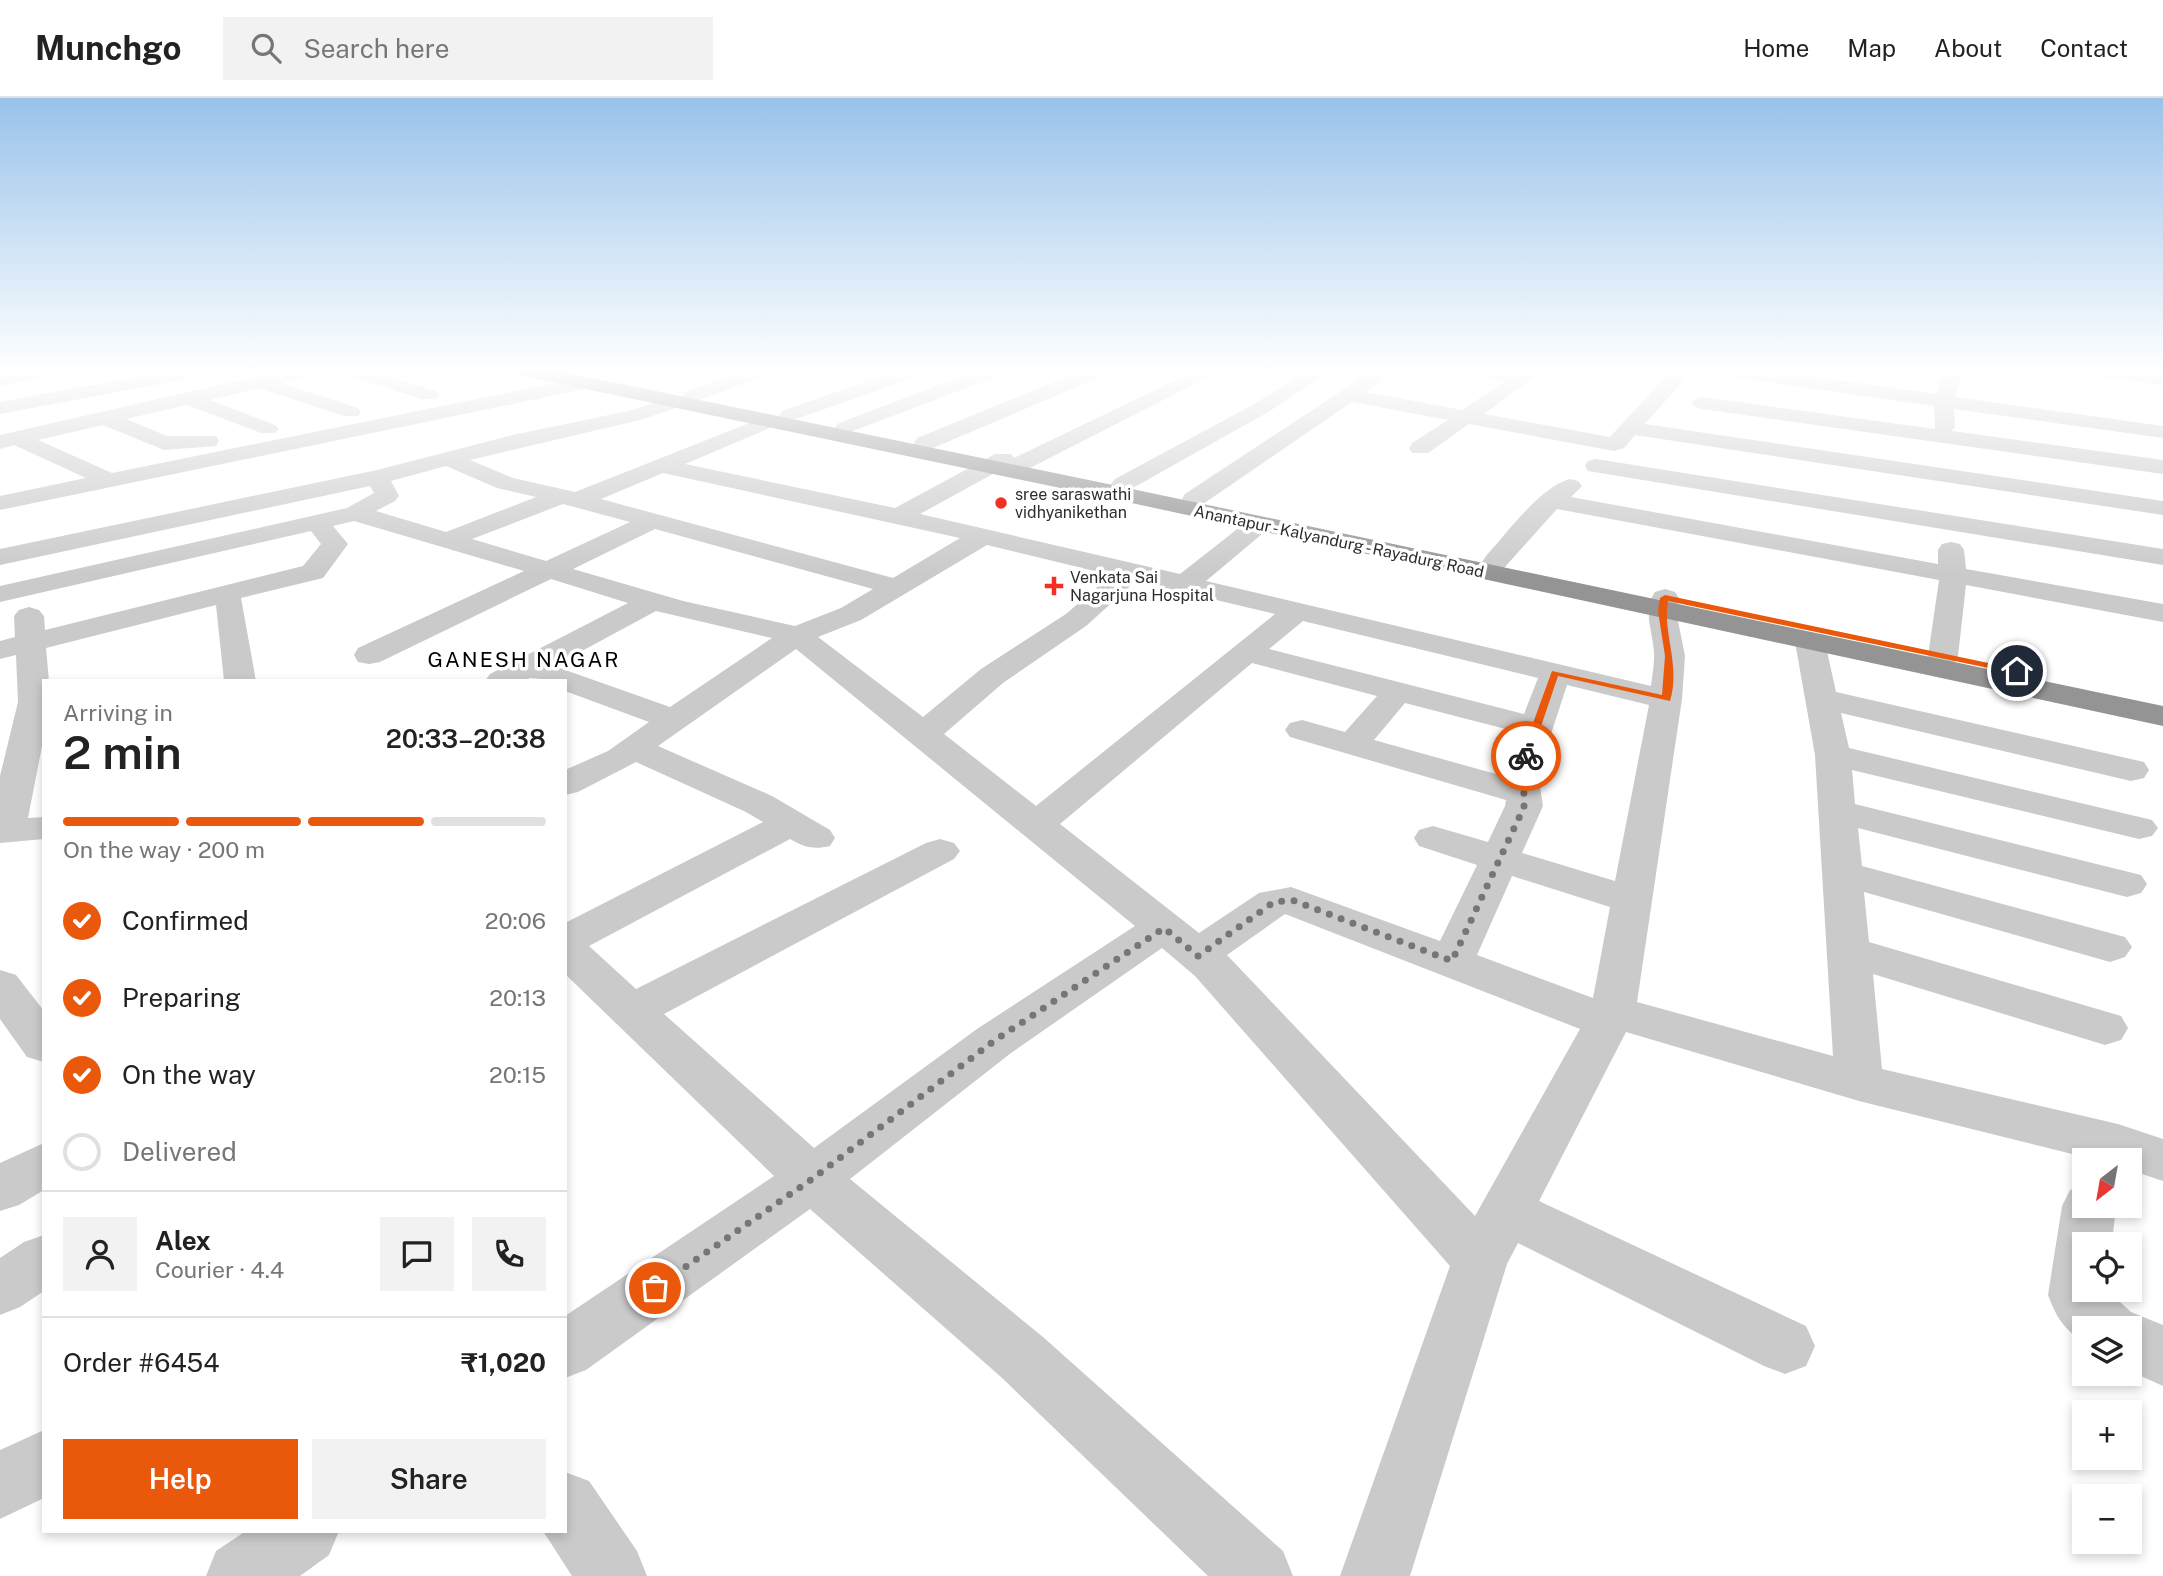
<!DOCTYPE html>
<meta charset="utf-8">
<style>
:root{--surface:#fff;--page:#f2f2f2;--text:#222;--muted:#767676;--line:#e0e0e0;--accent:#ea580c}
body{margin:0;font-family:"Public Sans",sans-serif;background:var(--page);color:var(--text);height:100vh;display:flex;flex-direction:column;font-size:26px;white-space:nowrap}
*{box-sizing:border-box;margin:0}
p{font-size:23px;color:var(--muted)}
.icon{flex:none;width:38px;height:38px;fill:none;stroke:currentColor;stroke-width:2;stroke-linecap:round;stroke-linejoin:round}
.map{position:relative;flex:1;overflow:hidden}
.sheet{position:absolute;left:42px;top:581px;width:525px;height:854px;display:flex;flex-direction:column;background:var(--surface);border-radius:0px;box-shadow:0 4px 10px #0003}
.sheet>*{flex:none}
.needle{width:46px;rotate:211deg}
.tools{position:absolute;left:2072px;top:1050px;display:grid;gap:14px}
.tools a{display:grid;place-items:center;width:70px;height:70px;border-radius:0px;background:var(--surface);box-shadow:0 4px 10px #0003;font-size:35px}
.pin{position:absolute;display:grid;place-items:center;width:60px;height:60px;color:#fff;margin:-30px;border:4px solid #fff;border-radius:50%;box-shadow:0 2px 7px #0007}
.courier{position:absolute;display:grid;place-items:center;width:70px;height:70px;margin:-35px;border:5px solid #ea580c;border-radius:50%;background:#fff;color:#222;box-shadow:0 2px 9px #0007}
.headline em{font-style:normal;font-weight:600}
.headline div{display:flex;flex-direction:column-reverse}
.headline{display:flex;align-items:center;justify-content:space-between;height:119px;padding:0 21px}
h1{font-size:46px;font-weight:600;line-height:52px}
.bar{display:grid;grid-template-columns:repeat(4,1fr);gap:10px 7px;align-content:center;height:84px;padding:0 21px}
.bar i{height:9px;border-radius:5px;background:var(--line)}
.bar .on{background:var(--accent)}
.bar p{grid-column:span 4}
.line{display:flex;align-items:center;gap:18px;padding:0 21px;border-top:2px solid var(--line)}
.line div{flex:1}
.round{display:grid;place-items:center;flex:none;width:74px;height:74px;border-radius:0px;background:var(--page)}
ol{padding:0 21px;list-style:none}
li{display:flex;align-items:center;gap:21px;height:77px}
li p{margin-inline-start:auto}
li .icon{padding:7px;border-radius:50%;background:var(--accent);color:#fff;stroke-width:4}
li:last-child{color:var(--muted)}
li i{width:38px;height:38px;border:4px solid var(--line);border-radius:50%}
.cta{display:flex;gap:14px;margin-top:auto;padding:14px 21px}
.cta a{flex:1;height:80px;border-radius:0px;background:var(--accent);color:#fff;font-size:28px;font-weight:600;line-height:80px;text-align:center}
.cta a+a{background:var(--page);color:var(--text)}
header{display:flex;align-items:center;gap:42px;box-sizing:border-box;height:98px;padding:0 35px;background:var(--surface);border-bottom:2px solid var(--line)}
header strong{font-size:33px}
nav{display:flex;gap:38px;margin-inline-start:auto;font-size:24px}
.search{width:490px;height:63px;background:var(--page);display:flex;align-items:center;gap:18px;box-sizing:border-box;padding:0 24px;border-radius:0px;color:var(--muted);font-size:26px}
.map>svg:first-child{display:block}
</style>
<header>
<strong>Munchgo</strong>
<div class="search"><svg class="icon" aria-label="search" viewBox="0 0 24 24"><circle cx="10" cy="10" r="6"/><path d="M15 15l6 6"/></svg>Search here</div>
<nav><a>Home</a><a>Map</a><a>About</a><a>Contact</a></nav>
</header>
<div class="map">
<svg width="2163" height="1478" viewBox="0 0 2163 1478">
<rect width="100%" height="100%" fill="#fff"/>
<g fill="none" stroke-linecap="round" stroke-linejoin="round">
<g fill="#cacaca" fill-rule="evenodd">
<polygon points="29,270 69,270 67,274 0,288 0,276"/>
<polygon points="294,270 330,270 328,274 281,285 358,310 361,314 358,318 344,318 259,290 210,302 275,327 279,331 275,335 261,335 187,307 126,321 167,338 216,338 219,343 216,348 164,352 103,327 38,342 112,375 585,279 595,285 585,291 0,412 0,398 86,380 14,347 0,351 0,337"/>
<polygon points="333,270 363,270 436,293 439,297 436,301 422,301 335,274"/>
<polygon points="750,270 778,270 776,274 699,302 685,302 682,298 685,294"/>
<polygon points="904,270 932,270 930,274 796,321 782,321 779,317 782,313"/>
<polygon points="984,270 1011,270 1009,274 853,333 839,333 835,329 839,325"/>
<polygon points="1088,270 1114,270 1112,274 933,350 917,350 914,345 917,340"/>
<path d="M1201,270H1226L1030,370H1014L1011,366L920,416L1180,476L1250,421L1259,418L1268,421L1272,426L1268,431L1206,483L1651,588C1652,578 1654,569 1654,560C1655,537 1641,515 1655,494L1665,491L1675,494L1679,500L1676,513L1685,558L1682,601L1637,904L1833,958L1815,657L1795,544L1799,538L1810,535L1821,538L1825,544L1836,594L2144,664L2149,672L2144,680L2131,683L1841,615L1849,650L2152,722L2158,730L2152,738L2139,741L1852,672L1855,706L2141,777L2147,786L2141,795L2127,799L1858,730L1862,768L2125,839L2132,849L2125,859L2110,864L1864,794L1869,844L2121,918L2128,930L2121,942L2105,947L1873,876L1882,971L2118,1026L2163,1041V1083L2130,1072V1062H2096L1859,1003L1626,934L1539,1103L1806,1228L1815,1248L1806,1268L1785,1276L1764,1268L1518,1145L1507,1166L1410,1478H1340L1450,1168L1195,878L1162,850L1011,955L850,1081L1043,1239L1283,1453L1293,1478H1208L1001,1279L810,1111L586,1272L565,1280V1218L774,1078L565,876V825L763,724L746,714L636,664L578,694L565,697V672L608,653L649,624L565,593V583L530,580L525,583H485L490,576L628,505L551,481L380,564L369,566L358,564L354,557L358,550L524,473L354,423L333,428L348,446L323,480L241,500L256,583H224L216,507L46,550L49,583H44V638L28,720L44,719V741L0,745V678L18,604L16,557L0,561V543L15,539L14,518L19,512L29,509L39,512L44,518L45,532L303,468L321,446L311,433L0,504V488L347,410L374,395L370,388L0,467V451L377,372L513,337L628,313L675,298L682,300L685,304L682,308L640,322L470,362L513,380L575,394L770,317L777,319L780,323L777,327L685,366L895,410L995,356H1011L1014,360ZM446,368L497,390L536,399L446,434L376,413L395,403L399,398L391,383ZM663,375L960,440L893,480L601,401ZM563,406L630,424L546,463L472,441ZM655,431L873,491L841,510L795,528L683,503L573,471ZM987,447L1111,477L1066,516L981,571L923,619L818,539L861,522ZM1136,483L1275,516L1036,708L944,636L1003,585L1086,528ZM656,513L772,540L670,609L554,568ZM1303,523L1538,580L1524,616L1269,551ZM796,551L1135,828L977,931L814,1050L664,916L954,761L960,753L954,745L940,741L926,745L636,891L589,848L790,741C804,749 813,752 830,748L835,740L830,732L772,698L658,648ZM1252,565L1377,598L1345,634L1302,622L1290,625L1285,632L1290,639L1506,702L1505,708L1488,744L1433,728L1419,732L1414,740L1419,748L1477,767L1440,843L1291,789L1259,795L1199,835L1060,726ZM1567,587L1649,607L1615,783L1522,755L1543,708L1538,676ZM1405,605L1517,634L1503,678L1374,642ZM1512,778L1610,809L1593,900L1477,857ZM1285,816L1580,931L1475,1118L1227,857Z"/>
<polygon points="1312,270 1335,270 1270,313 1131,391 1115,391 1111,386 1115,381 1256,305"/>
<polygon points="1376,270 1398,270 1366,294 1462,312 1506,283 1464,276 1455,270 1501,270 1519,274 1524,270 1546,270 1484,316 1610,339 1666,278 1670,270 1688,270 1682,284 1645,326 2163,403 2163,417 1635,337 1624,350 1614,353 1469,326 1428,355 1412,355 1409,350 1412,345 1448,322 1352,304 1203,406 1194,408 1185,406 1182,401 1185,396"/>
<polygon points="1701,270 1753,270 1936,296 1945,270 1963,270 1955,299 2163,328 2163,340 1954,311 1955,329 1952,333 2163,362 2163,376 1702,311 1695,309 1692,305 1695,301 1702,299 1935,331 1934,308 1710,276"/>
<polygon points="2072,270 2127,270 2163,275 2163,287 2081,276"/>
<polygon points="180,271 187,273 189,277 187,281 0,316 0,304"/>
<polygon points="1596,361 2163,451 2163,467 1588,373 1585,368 1588,363"/>
<path d="M1570,381L1578,383L1582,388L1571,399L1938,466V452L1942,446L1951,444L1960,446L1964,452L1966,471L2163,506V524L1966,487L1958,558L1954,565L1943,567L1932,565L1928,558L1939,482L1557,411L1504,470L1495,472L1486,470L1482,464L1486,458C1506,436 1541,388 1570,381Z"/>
<polygon points="0,872 16,877 44,913 44,964 27,959 0,921"/>
<polygon points="44,1045 44,1092 19,1107 0,1113 0,1065"/>
<path d="M2084,1087V1108H2116L2112,1146H2084V1192H2107L2131,1214L2163,1227V1288L2130,1273V1230H2084V1246C2063,1228 2058,1223 2048,1197L2062,1108L2070,1092Z"/>
<polygon points="44,1137 44,1193 20,1209 0,1217 0,1160 24,1144"/>
<polygon points="44,1332 44,1400 0,1421 0,1352"/>
<polygon points="565,1374 589,1383 637,1453 647,1478 572,1478 543,1433 565,1433"/>
<polygon points="246,1433 339,1433 329,1457 300,1478 206,1478 216,1453"/>
</g>
<polygon fill="#949494" fill-rule="evenodd" points="505,270 544,270 1113,387 2163,608 2163,628 1113,401 514,276"/>
</g>
<linearGradient id="sky" x2="0" y2="1"><stop stop-color="#99c2ea"/><stop offset="0.57" stop-color="#fff"/><stop offset="1" stop-color="#fff" stop-opacity="0"/></linearGradient>
<rect width="2163" height="477" fill="url(#sky)"/>
<path fill="#ea580c" d="M1665,497L2017,571L2021,573L2017,576L1668,503C1662,534 1681,567 1670,603L1558,578L1531,658L1522,660L1521,658L1552,573L1662,597L1665,558L1658,513L1660,500Z"/>
<g fill="none" stroke-linecap="round" stroke-linejoin="round">
<polyline stroke="#767676" stroke-width="7" stroke-dasharray="0 12.6" points="655,1190 812,1081 994,943 1164,830 1198,858 1274,804 1292,802 1452,863 1524,709 1524,696 1520,676 1526,658"/>
</g>
<g fill="#f22f21" stroke="#fff" stroke-width="2.5">
<circle cx="1001" cy="405" r="7"/>
<path d="M1050.5 477.5h7v7h7v7h-7v7h-7v-7h-7v-7h7z"/>
</g>
<g text-anchor="middle" stroke-width="7" stroke-linejoin="round" paint-order="stroke">
<g font-size="16" fill="#2d2d2d" stroke="#fff" text-anchor="start">
<text x="1015" y="402">sree saraswathi<tspan x="1015" dy="18">vidhyanikethan</tspan></text>
<text x="1070" y="485">Venkata Sai<tspan x="1070" dy="18">Nagarjuna Hospital</tspan></text>
</g>
<g font-size="16" fill="#2d2d2d" stroke="#fff">
<text transform="translate(1339 443) rotate(12)" y="6">Anantapur - Kalyandurg - Rayadurg Road</text>
</g>
<g font-size="21" letter-spacing="2" fill="#000" stroke="#fff">
<text x="524" y="569">GANESH NAGAR</text>
</g>
</g>
</svg>
<div class="tools">
<a><svg class="needle" viewBox="-14 -14 28 28"><path d="M0-13l5 13h-10z" fill="#e53935"/><path d="M0 13l5-13h-10z" fill="#767676"/></svg></a>
<a><svg class="icon" aria-label="locate" viewBox="0 0 24 24"><circle cx="12" cy="12" r="6"/><path d="M12 2v4M12 18v4M2 12h4M18 12h4"/></svg></a>
<a><svg class="icon" aria-label="layers" viewBox="0 0 24 24"><path d="M12 4l9 5-9 5-9-5zM3 14l9 5 9-5"/></svg></a>
<a>+</a>
<a>−</a>
</div>
<div class="pin" style="left:655px;top:1190px;background:#ea580c"><svg class="icon" aria-label="bag" viewBox="0 0 24 24"><path d="M5 8h14l-1 12H6zM9 8a3 3 0 0 1 6 0"/></svg></div>
<div class="pin" style="left:2017px;top:573px;background:#1f2937"><svg class="icon" aria-label="home" viewBox="0 0 24 24"><path d="M3 11l9-7 9 7M6 9v11h12V9"/></svg></div>
<div class="courier" style="left:1526px;top:658px"><svg class="icon" aria-label="bike" viewBox="0 0 24 24"><circle cx="6" cy="16" r="4"/><circle cx="18" cy="16" r="4"/><path d="M6 16l4-8h5l3 8M10 8l3 8H6M13 5h3"/></svg></div>
<section class="sheet">
<div class="headline"><div><h1>2 min</h1><p>Arriving in</p></div><em>20:33–20:38</em></div>
<div class="bar"><i class="on"></i><i class="on"></i><i class="on"></i><i></i><p>On the way · 200 m</p></div>
<ol>
<li><svg class="icon" aria-label="check" viewBox="0 0 24 24"><path d="M5 12l5 5 9-10"/></svg>Confirmed<p>20:06</p></li>
<li><svg class="icon" aria-label="check" viewBox="0 0 24 24"><path d="M5 12l5 5 9-10"/></svg>Preparing<p>20:13</p></li>
<li><svg class="icon" aria-label="check" viewBox="0 0 24 24"><path d="M5 12l5 5 9-10"/></svg>On the way<p>20:15</p></li>
<li><i></i>Delivered</li>
</ol>
<div class="line" style="height:126px"><a class="round"><svg class="icon" aria-label="person" viewBox="0 0 24 24"><circle cx="12" cy="8" r="4"/><path d="M4 21q1-7 8-7t8 7"/></svg></a><div><b>Alex</b><p>Courier · 4.4</p></div><a class="round"><svg class="icon" aria-label="chat" viewBox="0 0 24 24"><path d="M4 5h16v11H9l-5 4z"/></svg></a><a class="round"><svg class="icon" aria-label="phone" viewBox="0 0 24 24"><path d="M5 4h4l2 5-3 2q2 4 5 5l2-3 5 2v4C11 20 4 13 5 4z"/></svg></a></div>
<div class="line" style="height:91px"><div>Order #6454</div><b>₹1,020</b></div>
<div class="cta"><a>Help</a><a>Share</a></div>
</section>
</div>
